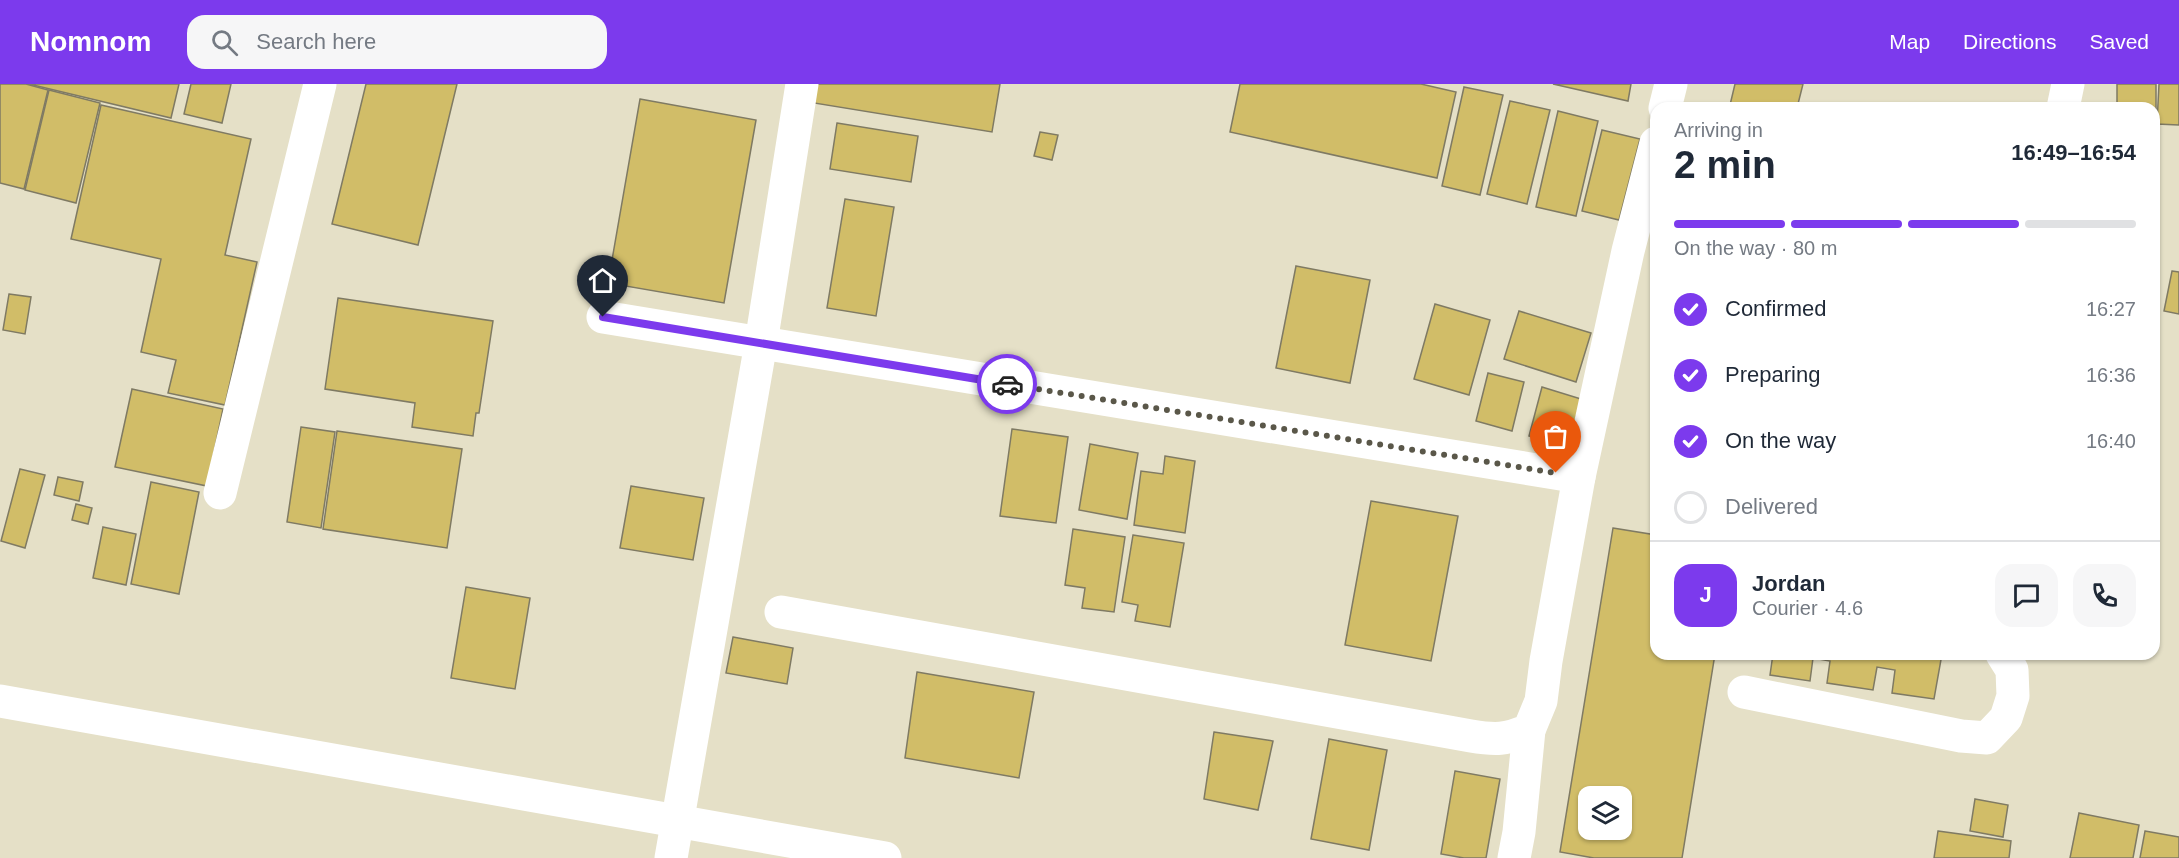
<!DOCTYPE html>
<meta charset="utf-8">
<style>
:root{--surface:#fff;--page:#f6f6f7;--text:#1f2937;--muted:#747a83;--line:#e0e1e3;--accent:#7c3aed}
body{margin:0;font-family:Helvetica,sans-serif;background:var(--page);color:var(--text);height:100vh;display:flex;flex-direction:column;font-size:22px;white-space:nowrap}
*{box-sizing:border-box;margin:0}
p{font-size:20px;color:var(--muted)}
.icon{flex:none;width:33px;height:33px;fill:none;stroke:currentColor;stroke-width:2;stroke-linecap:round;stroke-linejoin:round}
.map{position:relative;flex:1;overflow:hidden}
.sheet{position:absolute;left:1650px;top:18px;width:510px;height:558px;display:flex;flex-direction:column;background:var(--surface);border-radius:18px;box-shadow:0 2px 4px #0004}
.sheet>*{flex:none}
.tools{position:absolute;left:1578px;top:702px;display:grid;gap:12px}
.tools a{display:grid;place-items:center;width:54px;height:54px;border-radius:12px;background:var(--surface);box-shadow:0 2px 4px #0004;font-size:30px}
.pin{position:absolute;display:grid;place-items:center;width:51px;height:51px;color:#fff;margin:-62px -26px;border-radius:50% 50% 50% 0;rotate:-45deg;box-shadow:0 0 6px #0007}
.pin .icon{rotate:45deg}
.courier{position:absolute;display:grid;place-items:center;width:60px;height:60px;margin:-30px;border:4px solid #7c3aed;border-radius:50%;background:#fff;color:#222;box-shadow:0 2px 8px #0007}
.overview em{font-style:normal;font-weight:700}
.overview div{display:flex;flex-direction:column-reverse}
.overview{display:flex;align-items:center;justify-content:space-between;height:102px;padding:0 24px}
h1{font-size:39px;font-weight:700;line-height:45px}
.bar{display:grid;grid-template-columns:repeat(4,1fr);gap:9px 6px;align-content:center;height:72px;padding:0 24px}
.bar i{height:8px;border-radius:4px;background:var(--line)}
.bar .on{background:var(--accent)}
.bar p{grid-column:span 4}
.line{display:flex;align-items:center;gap:15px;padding:0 24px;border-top:2px solid var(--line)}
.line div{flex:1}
.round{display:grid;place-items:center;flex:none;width:63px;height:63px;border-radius:18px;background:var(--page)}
ol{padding:0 24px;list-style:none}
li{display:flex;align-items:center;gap:18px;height:66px}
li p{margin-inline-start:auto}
li .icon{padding:6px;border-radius:50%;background:var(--accent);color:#fff;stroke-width:4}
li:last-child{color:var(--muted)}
li i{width:33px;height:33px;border:3px solid var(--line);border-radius:50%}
header{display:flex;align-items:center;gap:36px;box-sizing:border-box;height:84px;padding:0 30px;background:var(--accent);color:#fff}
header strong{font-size:28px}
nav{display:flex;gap:33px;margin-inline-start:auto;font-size:21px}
.search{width:420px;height:54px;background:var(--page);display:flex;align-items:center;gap:15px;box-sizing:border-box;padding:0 21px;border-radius:18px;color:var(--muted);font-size:22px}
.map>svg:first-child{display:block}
</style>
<header>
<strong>Nomnom</strong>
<div class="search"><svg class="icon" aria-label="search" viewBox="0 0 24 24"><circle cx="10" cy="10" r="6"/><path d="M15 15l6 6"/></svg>Search here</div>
<nav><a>Map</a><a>Directions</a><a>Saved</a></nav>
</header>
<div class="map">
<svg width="2179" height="774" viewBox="0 0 2179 774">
<rect width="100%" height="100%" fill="#e5e0c7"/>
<g fill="#d1bd68" stroke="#7f7a63" stroke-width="1.5" fill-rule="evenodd">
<polygon points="0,0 26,0 48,6 24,105 0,99"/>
<polygon points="29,0 179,0 171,34"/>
<polygon points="191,0 231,0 222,39 184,30"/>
<polygon points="366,0 457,0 418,161 332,140"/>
<polygon points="817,0 1000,0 992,48 814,19"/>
<polygon points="1240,0 1421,0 1456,8 1437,94 1230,48"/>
<polygon points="1553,0 1631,0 1628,17"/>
<polygon points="1735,0 1803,0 1797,24 1742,24 1730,21"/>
<polygon points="2117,0 2156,0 2156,40 2154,40 2154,24 2117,24"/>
<polygon points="2159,0 2179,0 2179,41 2157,40"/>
<polygon points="1464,3 1503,11 1480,111 1442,102"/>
<polygon points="49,6 100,19 76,119 25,106"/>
<polygon points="640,15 756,36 724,219 608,199"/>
<polygon points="1510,17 1550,26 1527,120 1487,110"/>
<polygon points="101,21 251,55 225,171 257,178 225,321 168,309 176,276 141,268 161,175 71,155"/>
<polygon points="1558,27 1598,37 1576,132 1536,123"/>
<polygon points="837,39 918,52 911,98 830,85"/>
<polygon points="1602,46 1640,55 1619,136 1582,127"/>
<polygon points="1040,48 1058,51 1052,76 1034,72"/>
<polygon points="845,115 894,123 876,232 827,224"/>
<polygon points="1296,182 1370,196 1350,299 1276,284"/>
<polygon points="2172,187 2179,188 2179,230 2164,227"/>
<polygon points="9,210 31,213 25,250 3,246"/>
<polygon points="338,214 493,237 479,329 476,329 473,352 412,343 415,319 325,305"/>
<polygon points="1435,220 1490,236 1469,311 1414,295"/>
<polygon points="1519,227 1591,249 1576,298 1504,275"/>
<polygon points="1488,289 1524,298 1512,347 1476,337"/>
<polygon points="1542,303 1581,315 1568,363 1529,352"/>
<polygon points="132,305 223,325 207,402 115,383"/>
<polygon points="301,343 335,348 321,444 287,438"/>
<polygon points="1012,345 1068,353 1056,439 1000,432"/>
<polygon points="337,347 462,365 447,464 323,445"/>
<polygon points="1090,360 1138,369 1127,435 1079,426"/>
<polygon points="1165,372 1195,377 1185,449 1134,441 1141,387 1163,390"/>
<polygon points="20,385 45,391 25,464 1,457"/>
<polygon points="58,393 83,398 79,417 54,411"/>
<polygon points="151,398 199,408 179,510 131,500"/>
<polygon points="631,402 704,414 693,476 620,464"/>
<polygon points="1371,417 1458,432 1431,577 1345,561"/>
<polygon points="76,420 92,424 88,440 72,436"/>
<polygon points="103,443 136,450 126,501 93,494"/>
<path d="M1613,444L1656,451V570H1715L1682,774H1594L1560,768ZM1588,712H1622V746H1588Z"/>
<polygon points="1073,445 1125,453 1114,528 1082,524 1085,504 1065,501"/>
<polygon points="1133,451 1184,459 1170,543 1135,537 1138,521 1122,518"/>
<polygon points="466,503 530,514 515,605 451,594"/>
<polygon points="733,553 793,564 787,600 726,589"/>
<polygon points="1773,570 1942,570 1934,615 1892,609 1895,586 1877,583 1873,606 1827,599 1830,577 1813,574 1810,597 1770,591"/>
<polygon points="917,588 1034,608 1019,694 905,674"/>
<polygon points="1214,648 1273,657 1258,726 1204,715"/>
<polygon points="1329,655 1387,666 1369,766 1311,755"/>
<polygon points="1455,687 1500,695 1486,774 1464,774 1441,770"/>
<polygon points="1975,715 2008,721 2003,753 1970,747"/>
<polygon points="2079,729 2139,741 2133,774 2070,774"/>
<polygon points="1938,747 2011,757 2009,774 1934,774"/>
<polygon points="2145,747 2179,753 2179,774 2140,774"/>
</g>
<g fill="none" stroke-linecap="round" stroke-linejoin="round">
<g stroke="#fff" stroke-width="33">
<polyline points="1665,24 1671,0"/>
<polyline points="2063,24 2068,0"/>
<polyline points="603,233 1579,393"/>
<polyline points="220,409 320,0"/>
<path d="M781,528L1471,652C1495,656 1506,656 1529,646L1541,617L1546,577L1579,393L1628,167L1656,59"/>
<polyline points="1744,608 1961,652 1987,654 2006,634 2013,612 2012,586 2002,570"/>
<polyline points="0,617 885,774"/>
<polyline points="671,774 761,259 802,0"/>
<polyline points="1514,774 1519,748 1529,646"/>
</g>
</g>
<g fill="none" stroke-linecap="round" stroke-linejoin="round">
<polyline stroke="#5a5749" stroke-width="6" stroke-dasharray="0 10.8" points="1007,300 1556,389"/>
<polyline stroke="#7c3aed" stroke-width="8" points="603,233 1007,300"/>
</g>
</svg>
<div class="tools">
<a><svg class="icon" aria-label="layers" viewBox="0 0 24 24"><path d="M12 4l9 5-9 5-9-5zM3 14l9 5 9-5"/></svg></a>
</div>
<div class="pin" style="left:1556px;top:389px;background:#ea580c"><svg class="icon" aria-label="bag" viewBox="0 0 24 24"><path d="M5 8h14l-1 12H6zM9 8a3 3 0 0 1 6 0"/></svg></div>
<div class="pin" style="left:603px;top:233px;background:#1f2937"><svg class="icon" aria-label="home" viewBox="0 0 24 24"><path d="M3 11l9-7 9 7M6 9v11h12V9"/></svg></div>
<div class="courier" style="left:1007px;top:300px"><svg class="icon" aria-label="car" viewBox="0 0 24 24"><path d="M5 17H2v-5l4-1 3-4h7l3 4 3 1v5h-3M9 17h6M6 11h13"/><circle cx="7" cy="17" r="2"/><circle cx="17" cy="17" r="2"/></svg></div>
<section class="sheet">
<div class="overview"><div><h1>2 min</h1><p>Arriving in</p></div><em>16:49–16:54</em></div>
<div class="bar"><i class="on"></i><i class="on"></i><i class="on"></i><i></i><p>On the way · 80 m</p></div>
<ol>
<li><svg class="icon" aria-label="check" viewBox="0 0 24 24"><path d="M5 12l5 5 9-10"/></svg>Confirmed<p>16:27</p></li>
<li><svg class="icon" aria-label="check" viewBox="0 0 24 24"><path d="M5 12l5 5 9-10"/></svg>Preparing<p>16:36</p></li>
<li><svg class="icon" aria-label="check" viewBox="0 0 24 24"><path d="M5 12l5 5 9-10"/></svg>On the way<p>16:40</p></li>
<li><i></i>Delivered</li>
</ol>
<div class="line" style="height:108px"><b class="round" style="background:var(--accent);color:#fff">J</b><div><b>Jordan</b><p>Courier · 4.6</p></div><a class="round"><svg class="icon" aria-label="chat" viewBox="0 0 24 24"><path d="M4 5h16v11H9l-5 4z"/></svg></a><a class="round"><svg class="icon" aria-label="phone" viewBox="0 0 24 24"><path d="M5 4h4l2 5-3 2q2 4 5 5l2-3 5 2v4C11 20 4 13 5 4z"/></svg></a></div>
</section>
</div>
